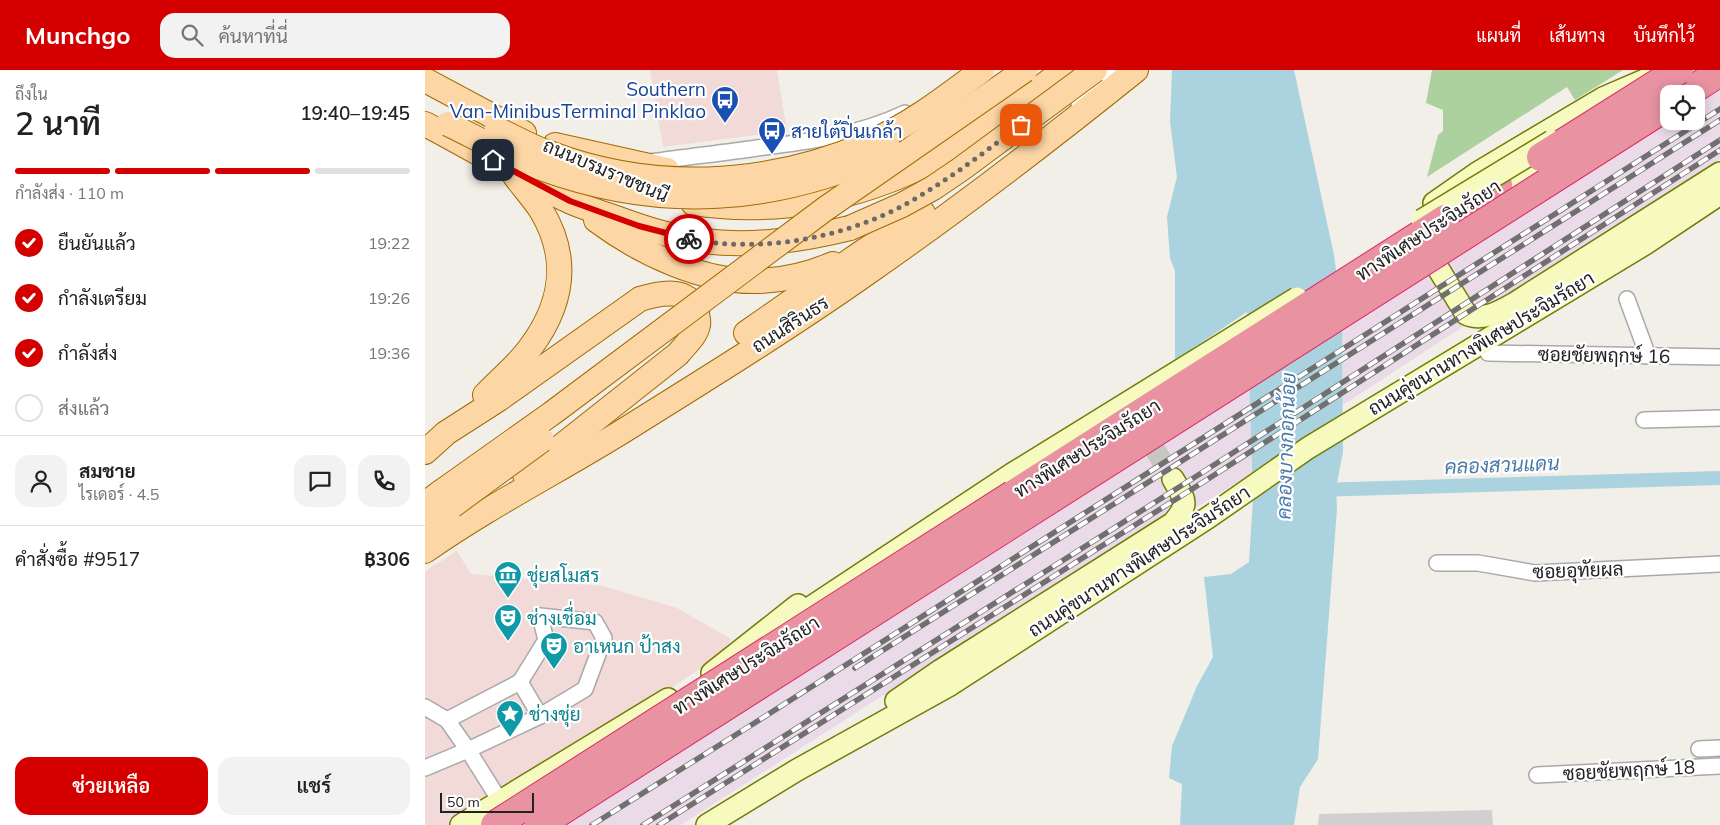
<!DOCTYPE html>
<html lang="th">
<meta charset="utf-8">
<style>
:root{--surface:#fff;--page:#f2f2f2;--text:#222;--muted:#767676;--line:#e0e0e0;--accent:#d40000}
body{margin:0;font-family:Mulish,Sarabun,sans-serif;background:var(--page);color:var(--text);height:100vh;display:flex;flex-direction:column;font-size:19px;white-space:nowrap}
*{box-sizing:border-box;margin:0}
p{font-size:16px;color:var(--muted)}
.icon{flex:none;width:28px;height:28px;fill:none;stroke:currentColor;stroke-width:2;stroke-linecap:round;stroke-linejoin:round}
.map{position:relative;flex:1;overflow:hidden}
.panel{display:flex;flex-direction:column;background:var(--surface);width:425px}
.panel>*{flex:none}
.fabs{position:absolute;left:1235px;top:15px;display:grid;gap:10px}
.fabs a{display:grid;place-items:center;width:45px;height:45px;border-radius:10px;background:var(--surface);box-shadow:0 2px 12px #0003;font-size:25px}
.scale{position:absolute;left:15px;bottom:12px;width:94px;box-sizing:border-box;padding-left:5px;border:2px solid #222;border-top:0;font-size:14px;line-height:18px;white-space:nowrap;color:#222;-webkit-text-stroke:4px #fff;paint-order:stroke}
.pin{position:absolute;display:grid;place-items:center;width:42px;height:42px;color:#fff;margin:-21px;border-radius:10px;box-shadow:0 2px 8px #0006}
.courier{position:absolute;display:grid;place-items:center;width:50px;height:50px;margin:-25px;border:4px solid #d40000;border-radius:50%;background:#fff;color:#222;box-shadow:0 1px 6px #0007}
.head em{font-style:normal;font-weight:600}
.head div{display:flex;flex-direction:column-reverse}
.head{display:flex;align-items:center;justify-content:space-between;height:85px;padding:0 15px}
h1{font-size:32px;font-weight:600;line-height:38px}
.bar{display:grid;grid-template-columns:repeat(4,1fr);gap:8px 5px;align-content:center;height:60px;padding:0 15px}
.bar i{height:6px;border-radius:4px;background:var(--line)}
.bar .current{background:var(--accent)}
.bar p{grid-column:span 4}
.line{display:flex;align-items:center;gap:12px;padding:0 15px;border-top:1px solid var(--line)}
.line div{flex:1}
.round{display:grid;place-items:center;flex:none;width:52px;height:52px;border-radius:15px;background:var(--page)}
ol{padding:0 15px;list-style:none}
li{display:flex;align-items:center;gap:15px;height:55px}
li p{margin-inline-start:auto}
li .icon{padding:5px;border-radius:50%;background:var(--accent);color:#fff;stroke-width:4}
li:last-child{color:var(--muted)}
li i{width:28px;height:28px;border:2px solid var(--line);border-radius:50%}
.button{display:flex;gap:10px;margin-top:auto;padding:10px 15px}
.button a{flex:1;height:58px;border-radius:15px;background:var(--accent);color:#fff;font-size:20px;font-weight:600;line-height:58px;text-align:center}
.button a+a{background:var(--page);color:var(--text)}
header{display:flex;align-items:center;gap:30px;box-sizing:border-box;height:70px;padding:0 25px;background:var(--accent);color:#fff}
header strong{font-size:24px}
nav{display:flex;gap:28px;margin-inline-start:auto;font-size:18px}
.search{width:350px;height:45px;background:var(--page);display:flex;align-items:center;gap:12px;box-sizing:border-box;padding:0 18px;border-radius:15px;color:var(--muted);font-size:19px}
main{display:flex;flex:1;min-height:0}
.map>svg:first-child{display:block}
</style>
<header>
<strong>Munchgo</strong>
<div class="search"><svg class="icon" aria-label="search" viewBox="0 0 24 24"><circle cx="10" cy="10" r="6"/><path d="M15 15l6 6"/></svg>ค้นหาที่นี่</div>
<nav><a>แผนที่</a><a>เส้นทาง</a><a>บันทึกไว้</a></nav>
</header>
<main>
<section class="panel">
<div class="head"><div><h1>2 นาที</h1><p>ถึงใน</p></div><em>19:40–19:45</em></div>
<div class="bar"><i class="current"></i><i class="current"></i><i class="current"></i><i></i><p>กำลังส่ง · 110 m</p></div>
<ol>
<li><svg class="icon" aria-label="check" viewBox="0 0 24 24"><path d="M5 12l5 5 9-10"/></svg>ยืนยันแล้ว<p>19:22</p></li>
<li><svg class="icon" aria-label="check" viewBox="0 0 24 24"><path d="M5 12l5 5 9-10"/></svg>กำลังเตรียม<p>19:26</p></li>
<li><svg class="icon" aria-label="check" viewBox="0 0 24 24"><path d="M5 12l5 5 9-10"/></svg>กำลังส่ง<p>19:36</p></li>
<li><i></i>ส่งแล้ว</li>
</ol>
<div class="line" style="height:90px"><a class="round"><svg class="icon" aria-label="person" viewBox="0 0 24 24"><circle cx="12" cy="8" r="4"/><path d="M4 21q1-7 8-7t8 7"/></svg></a><div><b>สมชาย</b><p>ไรเดอร์ · 4.5</p></div><a class="round"><svg class="icon" aria-label="chat" viewBox="0 0 24 24"><path d="M4 5h16v11H9l-5 4z"/></svg></a><a class="round"><svg class="icon" aria-label="phone" viewBox="0 0 24 24"><path d="M5 4h4l2 5-3 2q2 4 5 5l2-3 5 2v4C11 20 4 13 5 4z"/></svg></a></div>
<div class="line" style="height:65px"><div>คำสั่งซื้อ #9517</div><b>฿306</b></div>
<div class="button"><a>ช่วยเหลือ</a><a>แชร์</a></div>
</section>
<div class="map">
<svg width="1295" height="755" viewBox="0 0 1295 755">
<rect width="100%" height="100%" fill="#f2efe9"/>
<g fill="#f2dad9">
<polygon points="225,0 352,0 362,61 238,77"/>
<polygon points="32,481 46,504 178,516 252,538 306,569 300,582 41,755 0,755 0,501"/>
</g>
<g fill="#ebdbe8">
<polygon points="1295,0 1295,89 918,335 917,244 1244,51 1271,51 1271,24"/>
<polygon points="824,283 827,404 490,605 256,755 91,755"/>
</g>
<polygon fill="#d0d0d0" points="1067,740 1068,755 893,755 894,744"/>
<polygon fill="#add19e" points="1007,0 1198,0 1150,30 1142,17 1002,107 1013,65 1018,61 1018,40 1001,33"/>
<polygon fill="#aad3df" points="747,0 869,0 909,185 917,244 918,382 911,418 912,439 893,689 875,717 869,755 755,755 757,714 744,708 747,676 772,616 788,587 779,507 806,504 824,492 828,428 822,242 750,290 750,201 745,188 742,147 752,107 745,51"/>
<g fill="none" stroke-linecap="round" stroke-linejoin="round">
<polyline stroke="#aad3df" stroke-width="14" points="893,420 1295,408"/>
<polyline stroke="#c8c6c1" stroke-width="21" stroke-dasharray="21 11" stroke-linecap="butt" points="726,373 748,409"/>
<defs>
<g id="street">
<polyline points="653,31 679,10 687,0"/>
<path d="M226,92C261,87 297,83 332,78C382,72 434,65 480,43"/>
<polyline points="1202,229 1223,286"/>
<polyline points="1063,283 1295,287"/>
<polyline points="1219,350 1295,348"/>
<polyline points="1012,493 1053,493 1110,503 1295,494"/>
<polyline points="95,612 115,646"/>
<polyline points="0,637 22,650 43,680 0,698"/>
<polyline points="22,650 95,612 121,570 115,546 170,552 179,568 160,619 115,646 43,680 75,731"/>
<polyline points="1274,679 1295,678"/>
<polyline points="1112,705 1295,696"/>
</g>
<g id="secondary">
<polyline points="1009,133 1052,103 1178,28 1222,9"/>
<polyline points="1061,133 1140,85"/>
<path d="M1001,173L1008,190L1041,244C1058,252 1076,241 1090,233L1295,103"/>
<polyline points="365,551 587,404"/>
<polyline points="287,603 373,535"/>
<path d="M471,631L516,600L748,453C765,433 760,430 748,409"/>
<polyline points="36,755 243,629"/>
<polyline points="282,755 372,700 525,615 784,447 883,378 1220,174 1295,124"/>
</g>
<g id="primary">
<polyline points="0,10 99,63"/>
<path d="M0,54C48,79 95,108 144,131C160,138 177,143 194,149C221,159 249,168 278,171C328,177 376,170 425,158"/>
<polyline points="130,75 242,100"/>
<path d="M268,133C351,146 433,129 508,91C529,80 549,65 569,51C592,34 616,17 640,0"/>
<path d="M171,150C215,183 278,213 334,211C360,210 385,204 408,194"/>
<polyline points="321,263 436,183 498,143"/>
<path d="M60,325C74,310 93,295 105,278C138,234 145,188 116,140C108,128 98,117 90,106"/>
<path d="M0,382L21,363L74,329L215,229C234,223 265,216 272,243C272,246 274,251 273,255C271,266 260,275 253,284L100,405"/>
<polyline points="0,434 16,422"/>
<polyline points="0,456 27,436"/>
<path d="M0,481C68,433 144,396 214,351C291,303 368,255 442,203C534,139 624,70 711,0"/>
</g>
<g id="highway">
<polyline points="1261,24 1295,2"/>
<polyline points="1020,149 1073,115"/>
</g>
</defs>
<use href="#street" stroke="#a9a9a9" stroke-width="18"/>
<use href="#secondary" stroke="#707d05" stroke-width="24"/>
<use href="#primary" stroke="#a06b00" stroke-width="26"/>
<use href="#highway" stroke="#dc2a67" stroke-width="30"/>
<use href="#street" stroke="#fff" stroke-width="15"/>
<use href="#secondary" stroke="#f7fabf" stroke-width="21"/>
<use href="#primary" stroke="#fcd6a4" stroke-width="24"/>
<use href="#highway" stroke="#e892a2" stroke-width="28"/>
<defs>
<g id="rail">
<polyline points="430,598 1295,50"/>
<polyline points="167,755 320,659 1295,39"/>
<polyline points="218,755 778,402 1295,70"/>
<polyline points="234,755 783,409 1295,80"/>
</g>
</defs>
<use href="#rail" stroke="#707070" stroke-width="5.5"/>
<use href="#rail" stroke="#fff" stroke-width="4" stroke-dasharray="11" stroke-linecap="butt"/>
<defs>
<g id="secondary-bridge">
<polyline points="997,150 1127,71"/>
<polyline points="587,404 872,228"/>
</g>
<g id="primary-bridge">
<path d="M23,54C52,68 86,87 116,98C236,142 350,134 466,81"/>
<path d="M72,59C89,67 106,77 124,83C226,122 339,117 439,75C482,57 520,28 557,0"/>
<polyline points="425,158 477,135 508,118 536,99 670,0"/>
<polyline points="16,422 126,344 400,139 600,0"/>
<polyline points="27,436 117,370"/>
</g>
<g id="highway-bridge">
<polyline points="1116,87 1254,0"/>
<polyline points="70,755 1020,149"/>
<polyline points="114,755 1244,35"/>
</g>
</defs>
<use href="#secondary-bridge" stroke="#707d05" stroke-width="24" stroke-linecap="butt"/>
<use href="#primary-bridge" stroke="#a06b00" stroke-width="26" stroke-linecap="butt"/>
<use href="#highway-bridge" stroke="#dc2a67" stroke-width="30" stroke-linecap="butt"/>
<use href="#secondary-bridge" stroke="#f7fabf" stroke-width="21"/>
<use href="#primary-bridge" stroke="#fcd6a4" stroke-width="24"/>
<use href="#highway-bridge" stroke="#e892a2" stroke-width="28"/>
</g>
<g fill="none" stroke-linecap="round" stroke-linejoin="round">
<path stroke="#6b6a68" stroke-width="5" stroke-dasharray="0 9" d="M264,169C335,183 416,169 479,135C521,112 558,83 596,55"/>
<polyline stroke="#d40000" stroke-width="6" points="68,90 145,131 214,156 264,169"/>
</g>
<defs>
<symbol id="bus-pin" viewBox="-11 -11 22 30"><path d="M0 17L-7.5 6A9.5 9.5 0 1 1 7.5 6Z" fill="#1a4fb4" stroke="#fff"/><path d="M-5-6H5V4H4V6H2V4H-2V6H-4V4H-5ZM-3.5-4V0h7V-4ZM-3.5 1.2v1.5H-2V1.2ZM2 1.2v1.5H3.5V1.2Z" fill="#fff"/></symbol>
<symbol id="museum-pin" viewBox="-11 -11 22 30"><path d="M0 17L-7.5 6A9.5 9.5 0 1 1 7.5 6Z" fill="#0f9aa8" stroke="#fff"/><path d="M0-6L6-3V-2H-6V-3ZM-5-1h2V3h-2ZM-1-1h2V3h-2ZM3-1h2V3H3ZM-6 4H6V6H-6Z" fill="#fff"/></symbol>
<symbol id="theatre-pin" viewBox="-11 -11 22 30"><path d="M0 17L-7.5 6A9.5 9.5 0 1 1 7.5 6Z" fill="#0f9aa8" stroke="#fff"/><path d="M-5-5.5Q0-4 5-5.5V0Q5 5 0 6Q-5 5-5 0ZM-3.3-2.5H-1v1.5H-3.3ZM1-2.5H3.3v1.5H1ZM-2.8 1Q0 5.5 2.8 1Z" fill="#fff"/></symbol>
<symbol id="sight-pin" viewBox="-11 -11 22 30"><path d="M0 17L-7.5 6A9.5 9.5 0 1 1 7.5 6Z" fill="#0f9aa8" stroke="#fff"/><path d="M0-6L1.8-2.2L6-1.7L2.9 1.2L3.7 5.4L0 3.3L-3.7 5.4L-2.9 1.2L-6-1.7L-1.8-2.2Z" fill="#fff"/></symbol>
</defs>
<g fill-rule="evenodd">
<use href="#bus-pin" x="284" y="14" width="32" height="43"/>
<use href="#bus-pin" x="331" y="45" width="32" height="43"/>
<use href="#museum-pin" x="67" y="489" width="32" height="43"/>
<use href="#theatre-pin" x="67" y="532" width="32" height="43"/>
<use href="#theatre-pin" x="113" y="560" width="32" height="43"/>
<use href="#sight-pin" x="69" y="628" width="32" height="43"/>
</g>
<g text-anchor="middle" stroke-width="4.5" stroke-linejoin="round" paint-order="stroke">
<g font-size="19" fill="#164399" stroke="#fff" text-anchor="end">
<text x="281" y="26">Southern<tspan x="281" dy="22">Van-MinibusTerminal Pinklao</tspan></text>
<text x="366" y="68" text-anchor="start">สายใต้ปิ่นเกล้า</text>
</g>
<g font-size="19" fill="#222" stroke="#fff">
<text transform="translate(181 100) rotate(23)" y="7">ถนนบรมราชชนนี</text>
<text transform="translate(1003 160) rotate(-33)" y="7">ทางพิเศษประจิมรัถยา</text>
<text transform="translate(365 254) rotate(-33)" y="7">ถนนสิรินธร</text>
<text transform="translate(1056 273) rotate(-31)" y="7">ถนนคู่ขนานทางพิเศษประจิมรัถยา</text>
<text transform="translate(1179 285) rotate(1)" y="7">ซอยชัยพฤกษ์ 16</text>
<text transform="translate(662 378) rotate(-32)" y="7">ทางพิเศษประจิมรัถยา</text>
<text transform="translate(714 491) rotate(-33)" y="7">ถนนคู่ขนานทางพิเศษประจิมรัถยา</text>
<text transform="translate(1153 500) rotate(-2)" y="7">ซอยอุทัยผล</text>
<text transform="translate(321 595) rotate(-32)" y="7">ทางพิเศษประจิมรัถยา</text>
<text transform="translate(1204 700) rotate(-3)" y="7">ซอยชัยพฤกษ์ 18</text>
</g>
<g font-size="19" fill="#0d838f" stroke="#fff" text-anchor="start">
<text x="102" y="512">ชุ่ยสโมสร</text>
<text x="102" y="555">ช่างเชื่อม</text>
<text x="148" y="583">อาเหนก ป้าสง</text>
<text x="104" y="651">ช่างชุ่ย</text>
</g>
<g font-size="20" font-style="italic" fill="#4a7aab" stroke="#fff">
<text transform="translate(861 376) rotate(-88)" y="7">คลองบางกอกน้อย</text>
<text transform="translate(1077 395) rotate(-2)" y="7">คลองสวนแดน</text>
</g>
</g>
</svg>
<div class="fabs">
<a><svg class="icon" aria-label="locate" viewBox="0 0 24 24"><circle cx="12" cy="12" r="6"/><path d="M12 2v4M12 18v4M2 12h4M18 12h4"/></svg></a>
</div>
<div class="scale">50 m</div>
<div class="pin" style="left:596px;top:55px;background:#ea580c"><svg class="icon" aria-label="bag" viewBox="0 0 24 24"><path d="M5 8h14l-1 12H6zM9 8a3 3 0 0 1 6 0"/></svg></div>
<div class="pin" style="left:68px;top:90px;background:#1f2937"><svg class="icon" aria-label="home" viewBox="0 0 24 24"><path d="M3 11l9-7 9 7M6 9v11h12V9"/></svg></div>
<div class="courier" style="left:264px;top:169px"><svg class="icon" aria-label="bike" viewBox="0 0 24 24"><circle cx="6" cy="16" r="4"/><circle cx="18" cy="16" r="4"/><path d="M6 16l4-8h5l3 8M10 8l3 8H6M13 5h3"/></svg></div>
</div>
</main>
